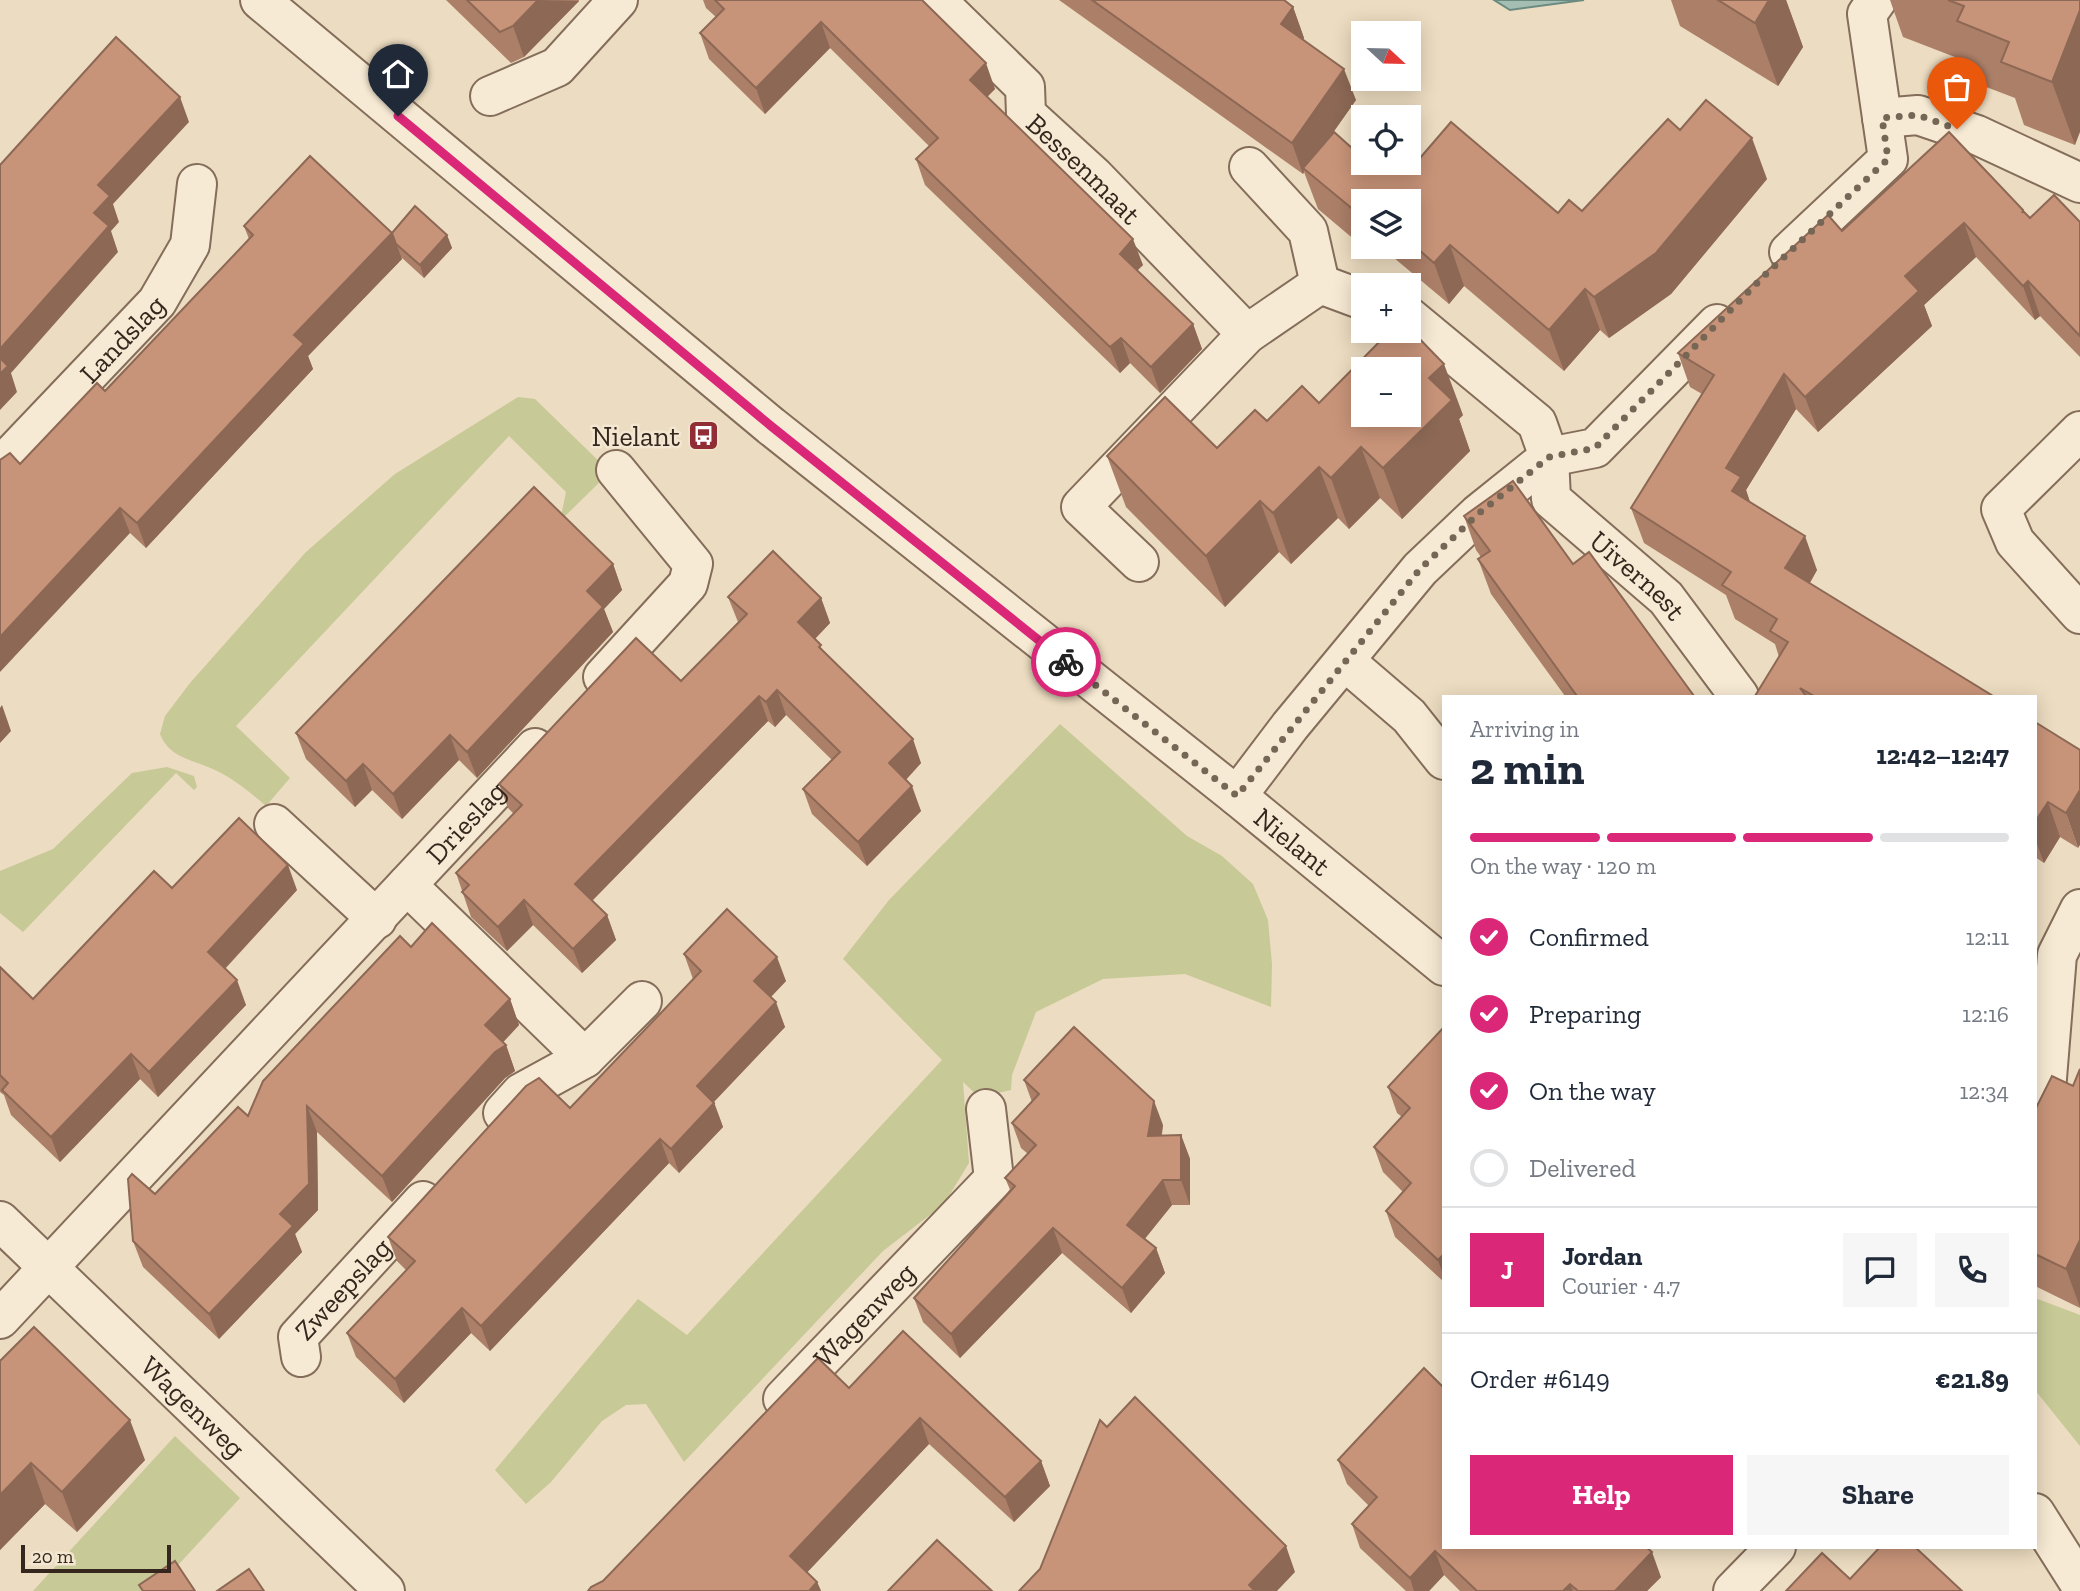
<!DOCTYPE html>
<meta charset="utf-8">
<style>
:root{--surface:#fff;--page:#f6f6f7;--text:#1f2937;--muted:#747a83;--line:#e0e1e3;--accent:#db2777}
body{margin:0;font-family:"Zilla Slab",serif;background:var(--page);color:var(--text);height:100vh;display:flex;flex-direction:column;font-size:26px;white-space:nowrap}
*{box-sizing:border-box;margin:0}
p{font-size:23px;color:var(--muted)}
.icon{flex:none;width:38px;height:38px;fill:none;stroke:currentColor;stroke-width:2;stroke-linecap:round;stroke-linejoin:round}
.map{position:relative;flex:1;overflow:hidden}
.sheet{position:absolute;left:1442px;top:695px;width:595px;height:854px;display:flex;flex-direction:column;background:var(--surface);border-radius:0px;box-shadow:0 4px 18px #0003}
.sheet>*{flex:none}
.needle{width:46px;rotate:112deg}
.tools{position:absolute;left:1351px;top:21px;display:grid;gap:14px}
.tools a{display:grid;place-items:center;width:70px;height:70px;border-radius:0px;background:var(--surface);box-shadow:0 4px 18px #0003;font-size:35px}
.scale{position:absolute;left:21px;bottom:18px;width:150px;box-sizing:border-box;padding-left:7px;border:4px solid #35271d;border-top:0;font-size:19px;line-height:24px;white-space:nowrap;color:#35271d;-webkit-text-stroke:5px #f3e7d1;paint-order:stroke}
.pin{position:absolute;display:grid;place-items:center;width:60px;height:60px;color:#fff;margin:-72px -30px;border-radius:50% 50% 50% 0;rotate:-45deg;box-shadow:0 0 7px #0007}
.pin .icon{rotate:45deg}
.courier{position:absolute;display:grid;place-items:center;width:70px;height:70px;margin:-35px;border:5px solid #db2777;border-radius:50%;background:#fff;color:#222;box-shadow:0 2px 9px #0007}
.head em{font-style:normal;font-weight:800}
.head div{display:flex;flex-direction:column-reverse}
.head{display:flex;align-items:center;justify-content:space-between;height:119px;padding:0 28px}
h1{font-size:46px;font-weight:800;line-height:52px}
.bar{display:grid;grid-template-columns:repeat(4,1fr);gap:10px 7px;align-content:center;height:84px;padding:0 28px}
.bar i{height:9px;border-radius:5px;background:var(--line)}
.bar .on{background:var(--accent)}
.bar p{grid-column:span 4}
.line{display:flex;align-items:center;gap:18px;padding:0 28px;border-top:2px solid var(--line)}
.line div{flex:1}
.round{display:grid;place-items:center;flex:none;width:74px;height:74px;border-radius:0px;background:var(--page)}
ol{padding:0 28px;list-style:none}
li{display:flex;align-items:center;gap:21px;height:77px}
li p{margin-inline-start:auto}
li .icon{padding:7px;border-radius:50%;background:var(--accent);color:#fff;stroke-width:4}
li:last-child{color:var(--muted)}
li i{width:38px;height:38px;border:4px solid var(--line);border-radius:50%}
.button{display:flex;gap:14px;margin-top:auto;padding:14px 28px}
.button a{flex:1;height:80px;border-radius:0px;background:var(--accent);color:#fff;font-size:28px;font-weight:800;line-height:80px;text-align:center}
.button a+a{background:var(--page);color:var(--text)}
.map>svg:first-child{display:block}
</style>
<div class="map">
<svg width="2080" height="1591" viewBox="0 0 2080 1591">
<rect width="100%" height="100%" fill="#ecdcc1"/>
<g fill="#c7c996">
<path d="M518,397L535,399L610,472L560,521L566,492L509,436L236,726L290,778L266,806C250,792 234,779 215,770C194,760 169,758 160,734L165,716L190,683L306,552L395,474Z"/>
<polygon points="1060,724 1187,836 1222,856 1253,884 1268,920 1272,964 1271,1007 1185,974 1103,979 1036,1012 1012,1075 1011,1090 979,1097 963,1082 969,1163 944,1204 883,1251 684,1462 646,1404 626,1405 602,1421 551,1482 526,1504 495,1470 638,1299 687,1335 942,1060 843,959 889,900"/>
<polygon points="167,767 194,776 197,787 194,790 176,773 23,932 0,913 0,871 53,849 132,773"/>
<polygon points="2035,1298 2080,1315 2080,1446 2035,1390"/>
<polygon points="175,1436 240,1498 154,1591 33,1591"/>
</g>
<polygon fill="#a4beb4" stroke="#6b8b81" stroke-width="2" points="1494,0 1584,0 1510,10"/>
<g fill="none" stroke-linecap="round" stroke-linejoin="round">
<defs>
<g id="minor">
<path id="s1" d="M936,0L1025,87L1026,114L1094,176L1247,334"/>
<polyline points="490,96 557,67 618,0"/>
<polyline points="1882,118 1918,115 1977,135 2080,183"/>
<polyline points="1249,167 1308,231 1320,284"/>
<polyline points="1789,252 1888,159 1867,14 1877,0"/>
<path id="s2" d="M1409,317L1537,423L1549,457L1551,499L1666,598L1739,696"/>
<polyline points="2080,431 2001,509 2015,542 2080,614"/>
<path id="s3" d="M0,467L157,302L190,245L197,184"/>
<polyline points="1139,562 1081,507 1247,334 1320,284 1363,300"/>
<polyline points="1346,662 1409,716 1444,760"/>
<polyline points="603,677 688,584 693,564 616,470"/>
<polyline points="1237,796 1290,726 1420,569 1478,514 1549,457 1595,448 1717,324"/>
<polyline points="274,824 377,919"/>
<polyline points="407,885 585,1058"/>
<polyline points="503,1113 521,1093 585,1058 642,1001"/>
<polyline points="2035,1122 2044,1115 2057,955 2080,909"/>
<path id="s4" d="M0,1221L385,1591"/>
<path id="s5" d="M0,1319L535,748"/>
<path id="s6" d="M301,1357L298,1337L423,1201"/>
<path id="s7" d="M783,1399L994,1179L986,1109"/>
<polyline points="1733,1591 1776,1547"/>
</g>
<g id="tertiary">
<path id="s8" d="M260,0L771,426L1237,796L1444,966"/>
<polyline points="2035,1513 2080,1584"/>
</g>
</defs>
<use href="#minor" stroke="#846d5a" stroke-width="42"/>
<use href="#tertiary" stroke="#846d5a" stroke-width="42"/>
<use href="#minor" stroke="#f7ead4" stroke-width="38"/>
<use href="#tertiary" stroke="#f7ead4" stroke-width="38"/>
</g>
<g fill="#ac7f68">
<polygon points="446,0 579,0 579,1 524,57 511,63"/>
<polygon points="703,0 922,0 995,89 987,97 1143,265 1137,270 1193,324 1202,349 1160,393 1130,363 1120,373 925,185 916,159 929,146 830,48 765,114 709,59 700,33 716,17 706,8"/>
<polygon points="1059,0 1284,0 1293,7 1304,38 1303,40 1356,100 1329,138 1363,163 1414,165 1558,213 1582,211 1680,130 1767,179 1671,294 1609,338 1600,330 1564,371 1464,286 1449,304 1381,247 1409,247 1409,201 1363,201 1363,247 1374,247 1369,252 1318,209 1304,172 1303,174"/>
<polygon points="1671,0 1786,0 1803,47 1778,86 1680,26"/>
<polygon points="1890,0 2080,0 2075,145 2024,125 2015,98 1981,85 1973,64 1903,37"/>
<polygon points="2030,218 2080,222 2080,357 2040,316 2035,320 1976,257 1924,305 1932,326 1818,432 1796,409 1746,490 1750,502 1817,570 1810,583 1993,696 1755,696 1779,657 1775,644 1735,619 1726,595 1644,543 1631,508 1702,394 1690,387 1678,353 1842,231"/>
<polygon points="244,226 447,235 452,248 424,278 401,257 402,259 308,356 313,369 146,548 130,533 20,464 105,391 249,239"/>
<polygon points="1319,403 1463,415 1459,419 1470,451 1402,519 1380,498 1349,529 1338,518 1291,564 1279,552 1225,607 1126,507 1107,456 1217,448 1267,421"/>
<polygon points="1464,516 1573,564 1694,696 1565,696 1491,594 1478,559 1481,557 1476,550"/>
<polygon points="613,564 622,590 604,609 613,632 477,778 459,760 402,819 372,790 355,807 306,759 296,733"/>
<polygon points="728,597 821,598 830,623 815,639 824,652 921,763 906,780 921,811 867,866 812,814 803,789 832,760 786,715 775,727 768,721 592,901 607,915 616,940 582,973 533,925 507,951 471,917 456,873 514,814 508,808 499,784 681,681 738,622"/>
<polygon points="2035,722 2078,848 2060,837 2044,863 2035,857"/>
<polygon points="172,888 297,890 225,969 246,1005 158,1097 140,1079 60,1162 11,1115 4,1095 0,1092 0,967 33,999"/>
<polygon points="411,947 510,999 519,1025 503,1042 506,1045 515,1071 505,1078 392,1202 317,1132 318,1210 295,1234 302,1252 219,1339 143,1267 133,1241 155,1194 248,1116"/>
<polygon points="684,954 786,981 771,997 785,1027 714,1102 723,1127 679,1173 669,1163 490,1351 471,1333 404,1403 356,1357 347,1333 406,1270 397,1261 388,1237 570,1108 693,979"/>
<polygon points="1444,1027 1444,1282 1395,1237 1386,1211 1403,1192 1383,1172 1374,1147 1402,1117 1397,1113 1388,1087"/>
<polygon points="2080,1069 2080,1308 2035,1286 2035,1110 2073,1086"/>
<polygon points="1024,1080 1163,1125 1162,1135 1181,1135 1190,1159 1190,1205 1172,1205 1144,1239 1156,1248 1165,1273 1131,1313 1062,1253 960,1358 923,1322 914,1298 1011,1192 1005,1178 1028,1154 1021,1148 1012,1123 1032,1102"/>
<polygon points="0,1361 145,1460 77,1532 45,1504 0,1550"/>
<polygon points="849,1388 1041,1461 1050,1486 1014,1522 929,1444 807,1572 817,1582 821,1591 588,1591 603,1581"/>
<polygon points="1338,1460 1444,1547 1661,1577 1647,1591 1460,1591 1444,1575 1429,1591 1406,1591 1360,1548 1352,1524 1369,1506 1347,1484"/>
</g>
<g fill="#8c6855">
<polygon points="538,0 579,1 524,57 513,26"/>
<polygon points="1759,0 1786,0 1803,47 1778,86 1755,23"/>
<polygon points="1293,7 1304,38 1292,55 1281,24"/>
<polygon points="2080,10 2080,132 2075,145 2052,82"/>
<polygon points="821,22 830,48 765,114 756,88"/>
<polygon points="986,63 995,89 979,105 970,80"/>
<polygon points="1344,69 1356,100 1306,171 1303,168 1304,172 1303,174 1292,143"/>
<polygon points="180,97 189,122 113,204 119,222 111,231 118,252 11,373 17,392 0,410 0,349 98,185"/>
<polygon points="1752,138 1767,179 1671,294 1609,338 1594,297"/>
<polygon points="1362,202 1363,206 1363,235 1355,211"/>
<polygon points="1964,223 1976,257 1924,305 1932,326 1818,432 1805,397 1905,276"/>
<polygon points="392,233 402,259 308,356 313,369 146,548 137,523 294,335"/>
<polygon points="447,235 452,248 424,278 420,265"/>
<polygon points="1133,239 1143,265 1129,279 1120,254"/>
<polygon points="1450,245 1464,286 1449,304 1434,263"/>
<polygon points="1367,247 1374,247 1369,252"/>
<polygon points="2028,281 2040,316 2035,320 2023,286"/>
<polygon points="1585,289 1600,330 1564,371 1549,330"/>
<polygon points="1193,324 1202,349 1160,393 1151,367"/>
<polygon points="1121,338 1130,363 1120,373 1110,347"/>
<polygon points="1444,364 1463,415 1459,419 1470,451 1402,519 1383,468 1429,378"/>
<polygon points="1784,374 1796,409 1746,490 1753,511 1732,491 1726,468"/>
<polygon points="1361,447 1380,498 1349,529 1331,478"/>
<polygon points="1319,467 1338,518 1291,564 1273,513"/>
<polygon points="1260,501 1279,552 1225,607 1206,556"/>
<polygon points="120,508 130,533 0,672 0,637"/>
<polygon points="1805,536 1817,570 1798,603 1785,568"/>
<polygon points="613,564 622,590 604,609 613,632 477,778 467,752 587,591"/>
<polygon points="821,598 830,623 807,647 798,622"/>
<polygon points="777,690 786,715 775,727 766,702"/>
<polygon points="759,696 768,721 584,909 575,884"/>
<polygon points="2,705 11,731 0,743 0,708"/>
<polygon points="450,735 459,760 402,819 393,794"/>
<polygon points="913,739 921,763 898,788 889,763"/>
<polygon points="363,764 372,790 355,807 346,781"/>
<polygon points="912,786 921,811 867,866 858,842"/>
<polygon points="2080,790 2080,845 2078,848 2066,813"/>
<polygon points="2048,802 2060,837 2044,863 2035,838 2035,822"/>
<polygon points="288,865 297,890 217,977 208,952"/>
<polygon points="524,900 533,925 507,951 498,927"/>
<polygon points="607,915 616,940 582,973 573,949"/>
<polygon points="777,957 786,981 763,1005 754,981"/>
<polygon points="237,980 246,1005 158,1097 149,1072"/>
<polygon points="510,999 519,1025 495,1051 485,1025"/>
<polygon points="776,1002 785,1027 706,1110 697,1086"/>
<polygon points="506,1045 515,1071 505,1078 392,1202 382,1176 495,1052"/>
<polygon points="131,1054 140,1079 60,1162 51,1137"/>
<polygon points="1154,1101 1163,1125 1157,1160 1148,1136"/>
<polygon points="714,1103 723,1127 679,1173 671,1149"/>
<polygon points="307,1106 317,1132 318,1210 295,1234 302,1252 219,1339 209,1314 280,1214"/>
<polygon points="1181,1135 1190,1159 1190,1205 1181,1180"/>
<polygon points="660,1139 669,1163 490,1351 481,1326"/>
<polygon points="1163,1180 1172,1205 1136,1250 1127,1225"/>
<polygon points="1053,1228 1062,1253 960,1358 951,1334"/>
<polygon points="2080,1240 2080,1307 2066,1269"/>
<polygon points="1156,1248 1165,1273 1131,1313 1122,1288"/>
<polygon points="1444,1254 1444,1277 1438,1260"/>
<polygon points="462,1308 471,1333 404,1403 395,1379"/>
<polygon points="920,1418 929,1444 799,1581 790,1556"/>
<polygon points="130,1420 145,1460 77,1532 62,1492"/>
<polygon points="1041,1461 1050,1486 1014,1522 1005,1497"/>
<polygon points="31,1463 45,1504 0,1550 0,1495"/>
<polygon points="1286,1546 1295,1572 1277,1591 1251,1591 1249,1585"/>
<polygon points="1435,1551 1444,1575 1429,1591 1414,1591 1410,1578"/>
<polygon points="1652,1552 1661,1577 1647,1591 1615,1591"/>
<polygon points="817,1582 821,1591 809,1591"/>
<polygon points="1570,1584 1573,1591 1563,1591"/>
</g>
<g fill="#c89479" stroke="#8c6855" stroke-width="2" fill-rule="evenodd">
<polygon points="467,0 538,0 513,26 500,32"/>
<polygon points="715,0 922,0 986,63 970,80 1133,239 1120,254 1193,324 1151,367 1121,338 1110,347 916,159 938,138 821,22 756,88 700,33 724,9"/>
<polygon points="1092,0 1284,0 1293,7 1281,24 1344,69 1292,143"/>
<polygon points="1718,0 1769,0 1755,23"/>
<polygon points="1948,0 2080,0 2080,10 2052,82 2001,62 2009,42 1957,21 1964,6"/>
<polygon points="116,37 180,97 98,185 110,196 94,213 109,226 0,349 0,165"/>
<polygon points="1706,100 1752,138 1656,253 1594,297 1585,289 1549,330 1450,245 1434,263 1409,241 1409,201 1363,201 1363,203 1362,202 1355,211 1303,168 1334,132 1363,158 1363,163 1409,163 1409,161 1414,165 1451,122 1558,213 1569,200 1582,211 1668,119 1680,130"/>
<polygon points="1949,132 2023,210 2022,213 2023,211 2030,218 2054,195 2080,222 2080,336 2028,281 2023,286 1964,223 1905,276 1919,291 1805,397 1784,374 1726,468 1741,477 1732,491 1805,536 1785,568 1993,696 1814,696 1800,688 1806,696 1755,696 1788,642 1770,631 1777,619 1722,585 1731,572 1631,508 1714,375 1678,353 1828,215 1842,231"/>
<polygon points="310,156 392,233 294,335 304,344 137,523 120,508 0,637 0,460 10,453 20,464 97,383 105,391 253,235 244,226"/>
<polygon points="415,206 447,235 420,265 396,244 392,233"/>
<path d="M1409,328L1444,364L1429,378L1452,400L1383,468L1361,447L1331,478L1319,467L1273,513L1260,501L1206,556L1107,456L1165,397L1217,448L1255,410L1267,421L1302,386L1319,403L1390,331H1409ZM1363,369H1409V415H1363Z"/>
<polygon points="0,358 8,366 0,374"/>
<polygon points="1513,481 1573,564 1589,552 1694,696 1577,696 1478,559 1490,551 1464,516"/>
<polygon points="534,487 613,564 587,591 603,607 467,752 450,735 393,794 363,764 346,781 296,733"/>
<polygon points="773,551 821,598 798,622 821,645 819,647 913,739 889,763 912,786 858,842 803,789 840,752 777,690 766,702 759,696 575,884 607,915 573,949 524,900 498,927 462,892 469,885 456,873 522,805 499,784 636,638 681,681 747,614 728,597"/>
<polygon points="2035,722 2080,750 2080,790 2066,813 2048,802 2035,822"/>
<polygon points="239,818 288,865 208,952 237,980 149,1072 131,1054 51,1137 2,1090 8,1083 0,1075 0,967 33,999 154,871 172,888"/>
<polygon points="727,909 777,957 754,981 776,1002 697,1086 714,1103 671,1149 660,1139 481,1326 462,1308 395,1379 347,1333 415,1261 388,1237 526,1086 539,1078 570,1108 701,971 684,954"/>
<polygon points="432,923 510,999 485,1025 506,1045 495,1052 382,1176 307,1106 309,1184 280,1214 293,1226 209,1314 133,1241 128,1179 132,1174 155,1194 238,1107 248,1116 263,1081 400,936 411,947"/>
<polygon points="1074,1027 1154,1101 1148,1136 1181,1135 1181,1180 1163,1180 1127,1225 1156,1248 1122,1288 1053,1228 951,1334 914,1298 1015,1186 1005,1178 1036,1145 1012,1123 1039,1094 1024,1080"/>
<polygon points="1444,1027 1444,1254 1438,1260 1386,1211 1411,1183 1374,1147 1410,1108 1388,1087"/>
<polygon points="2080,1069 2080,1240 2066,1269 2035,1254 2035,1110 2052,1076 2073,1086"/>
<polygon points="34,1327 130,1420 62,1492 31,1463 0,1495 0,1361"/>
<polygon points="903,1331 1041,1461 1005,1497 920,1418 790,1556 817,1582 809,1591 588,1591 591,1587 603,1581 818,1358 849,1388"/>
<polygon points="1424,1368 1444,1388 1444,1547 1646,1547 1652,1552 1615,1591 1578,1591 1570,1584 1563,1591 1477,1591 1435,1551 1410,1578 1352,1524 1377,1497 1338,1460"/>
<polygon points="1135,1397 1286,1546 1249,1585 1255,1591 1019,1591 1040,1569 1100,1420 1107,1427"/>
<polygon points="937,1540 992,1591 888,1591"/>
<polygon points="1880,1547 1915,1547 1962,1591 1786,1591 1822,1553 1850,1579"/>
<polygon points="175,1561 195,1591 143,1591 139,1585"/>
<polygon points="249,1569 264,1591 217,1591"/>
</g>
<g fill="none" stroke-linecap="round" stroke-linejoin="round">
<polyline stroke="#756656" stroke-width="7" stroke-dasharray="0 12.6" points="1066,662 1237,796 1420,569 1478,514 1549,457 1595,448 1764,276 1888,159 1882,118 1918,115 1957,129"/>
<polyline stroke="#db2777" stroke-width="9" points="398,116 771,426 1066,662"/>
</g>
<defs>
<symbol id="bus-square" viewBox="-11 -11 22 22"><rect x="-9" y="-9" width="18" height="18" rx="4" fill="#902d35" stroke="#f3e7d1"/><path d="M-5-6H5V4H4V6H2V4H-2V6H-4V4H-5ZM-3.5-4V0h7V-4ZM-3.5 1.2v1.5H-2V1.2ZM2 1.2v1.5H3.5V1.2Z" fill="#fff"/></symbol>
</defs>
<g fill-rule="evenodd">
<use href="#bus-square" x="686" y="418" width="35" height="35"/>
</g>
<g text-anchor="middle" stroke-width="5" stroke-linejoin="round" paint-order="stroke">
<g font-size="28" fill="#35271d" stroke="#f3e7d1">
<text dy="10" stroke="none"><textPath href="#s1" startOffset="231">Bessenmaat</textPath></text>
<text dy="10" stroke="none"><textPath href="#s3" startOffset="177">Landslag</textPath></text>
<text dy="10" stroke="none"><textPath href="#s2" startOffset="360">Uivernest</textPath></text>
<text dy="10" stroke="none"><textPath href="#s5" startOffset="681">Drieslag</textPath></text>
<text dy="10" stroke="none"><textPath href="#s8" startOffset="1332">Nielant</textPath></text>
<text dy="10" stroke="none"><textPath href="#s6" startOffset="86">Zweepslag</textPath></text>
<text dy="10" stroke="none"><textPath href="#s7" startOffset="117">Wagenweg</textPath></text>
<text dy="10" stroke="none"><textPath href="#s4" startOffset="268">Wagenweg</textPath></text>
</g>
<g font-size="28" fill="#35271d" stroke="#f3e7d1" text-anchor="end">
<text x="680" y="446">Nielant</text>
</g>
</g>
</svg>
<div class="tools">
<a><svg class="needle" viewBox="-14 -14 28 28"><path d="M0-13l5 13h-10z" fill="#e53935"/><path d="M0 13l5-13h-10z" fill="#747a83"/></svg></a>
<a><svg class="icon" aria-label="locate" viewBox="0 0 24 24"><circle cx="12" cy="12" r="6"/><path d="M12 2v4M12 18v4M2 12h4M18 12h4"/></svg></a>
<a><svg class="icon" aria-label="layers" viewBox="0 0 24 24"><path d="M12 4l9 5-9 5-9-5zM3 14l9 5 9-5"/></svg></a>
<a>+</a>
<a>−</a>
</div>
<div class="scale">20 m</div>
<div class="pin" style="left:1957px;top:129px;background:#ea580c"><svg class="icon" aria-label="bag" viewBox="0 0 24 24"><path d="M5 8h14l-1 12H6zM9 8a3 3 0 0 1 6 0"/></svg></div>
<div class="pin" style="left:398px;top:116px;background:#1f2937"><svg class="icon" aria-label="home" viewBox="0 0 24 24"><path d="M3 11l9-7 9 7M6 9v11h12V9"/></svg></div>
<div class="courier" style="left:1066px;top:662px"><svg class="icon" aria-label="bike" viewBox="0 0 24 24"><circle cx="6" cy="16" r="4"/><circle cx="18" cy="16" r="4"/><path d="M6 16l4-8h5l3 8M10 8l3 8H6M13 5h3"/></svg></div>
<section class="sheet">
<div class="head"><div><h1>2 min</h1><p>Arriving in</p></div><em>12:42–12:47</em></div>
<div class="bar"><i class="on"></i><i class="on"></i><i class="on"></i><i></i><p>On the way · 120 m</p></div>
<ol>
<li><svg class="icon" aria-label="check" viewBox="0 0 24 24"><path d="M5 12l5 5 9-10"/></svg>Confirmed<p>12:11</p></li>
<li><svg class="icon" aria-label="check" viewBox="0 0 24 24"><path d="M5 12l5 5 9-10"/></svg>Preparing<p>12:16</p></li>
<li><svg class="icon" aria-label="check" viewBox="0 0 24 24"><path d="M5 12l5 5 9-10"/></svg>On the way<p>12:34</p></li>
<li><i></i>Delivered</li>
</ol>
<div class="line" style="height:126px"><b class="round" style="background:var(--accent);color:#fff">J</b><div><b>Jordan</b><p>Courier · 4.7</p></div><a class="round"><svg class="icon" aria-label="chat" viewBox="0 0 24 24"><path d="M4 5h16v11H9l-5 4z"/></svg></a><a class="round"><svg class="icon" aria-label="phone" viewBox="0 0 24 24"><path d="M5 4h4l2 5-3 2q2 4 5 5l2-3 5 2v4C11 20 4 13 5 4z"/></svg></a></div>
<div class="line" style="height:91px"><div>Order #6149</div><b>€21.89</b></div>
<div class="button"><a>Help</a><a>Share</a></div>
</section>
</div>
